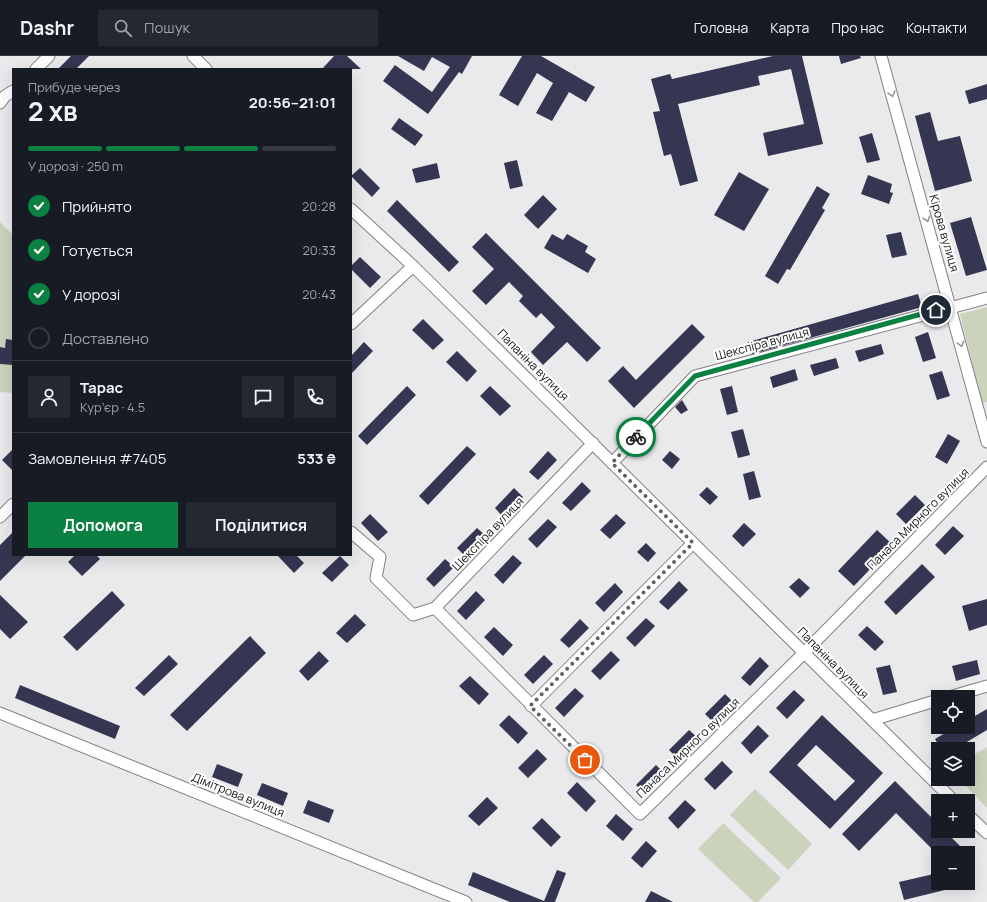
<!DOCTYPE html>
<html lang="uk">
<meta charset="utf-8">
<style>
:root{--surface:#171b24;--page:#242831;--text:#f1f3f6;--muted:#9ea1a6;--line:#363941;--accent:#0b8043}
body{margin:0;font-family:Manrope,sans-serif;background:var(--page);color:var(--text);height:100vh;display:flex;flex-direction:column;font-size:15px;white-space:nowrap}
*{box-sizing:border-box;margin:0}
p{font-size:13px;color:var(--muted)}
.icon{flex:none;width:22px;height:22px;fill:none;stroke:currentColor;stroke-width:2;stroke-linecap:round;stroke-linejoin:round}
.map{position:relative;flex:1;overflow:hidden}
.panel{position:absolute;left:12px;top:12px;width:340px;height:488px;display:flex;flex-direction:column;background:var(--surface);border-radius:0px;box-shadow:0 4px 16px #0002}
.panel>*{flex:none}
.tools{position:absolute;left:931px;top:634px;display:grid;gap:8px}
.tools a{display:grid;place-items:center;width:44px;height:44px;border-radius:0px;background:var(--surface);box-shadow:0 4px 16px #0002;font-size:20px}
.pin{position:absolute;display:grid;place-items:center;width:34px;height:34px;color:#fff;margin:-17px;border:2px solid #fff;border-radius:50%;box-shadow:0 1px 4px #0007}
.courier{position:absolute;display:grid;place-items:center;width:40px;height:40px;margin:-20px;border:3px solid #0b8043;border-radius:50%;background:#fff;color:#222;box-shadow:0 1px 5px #0007}
.summary em{font-style:normal;font-weight:700}
.summary div{display:flex;flex-direction:column-reverse}
.summary{display:flex;align-items:center;justify-content:space-between;height:68px;padding:0 16px}
h1{font-size:26px;font-weight:700;line-height:30px}
.bar{display:grid;grid-template-columns:repeat(4,1fr);gap:6px 4px;align-content:center;height:48px;padding:0 16px}
.bar i{height:5px;border-radius:3px;background:var(--line)}
.bar .on{background:var(--accent)}
.bar p{grid-column:span 4}
.line{display:flex;align-items:center;gap:10px;padding:0 16px;border-top:1px solid var(--line)}
.line div{flex:1}
.round{display:grid;place-items:center;flex:none;width:42px;height:42px;border-radius:0px;background:var(--page)}
ol{padding:0 16px;list-style:none}
li{display:flex;align-items:center;gap:12px;height:44px}
li p{margin-inline-start:auto}
li .icon{padding:4px;border-radius:50%;background:var(--accent);color:#fff;stroke-width:4}
li:last-child{color:var(--muted)}
li i{width:22px;height:22px;border:2px solid var(--line);border-radius:50%}
.action{display:flex;gap:8px;margin-top:auto;padding:8px 16px}
.action a{flex:1;height:46px;border-radius:0px;background:var(--accent);color:#fff;font-size:16px;font-weight:700;line-height:46px;text-align:center}
.action a+a{background:var(--page);color:var(--text)}
header{display:flex;align-items:center;gap:24px;box-sizing:border-box;height:56px;padding:0 20px;background:var(--surface);border-bottom:1px solid var(--line)}
header strong{font-size:19px}
nav{display:flex;gap:22px;margin-inline-start:auto;font-size:14px}
.search{width:280px;height:36px;background:var(--page);display:flex;align-items:center;gap:10px;box-sizing:border-box;padding:0 14px;border-radius:0px;color:var(--muted);font-size:15px}
.map>svg:first-child{display:block}
</style>
<header>
<strong>Dashr</strong>
<div class="search"><svg class="icon" aria-label="search" viewBox="0 0 24 24"><circle cx="10" cy="10" r="6"/><path d="M15 15l6 6"/></svg>Пошук</div>
<nav><a>Головна</a><a>Карта</a><a>Про нас</a><a>Контакти</a></nav>
</header>
<div class="map">
<svg width="987" height="846" viewBox="0 0 987 846">
<rect width="100%" height="100%" fill="#eae9ec"/>
<g fill="#cbd3bd">
<polygon points="0,166 13,179 13,337 0,336"/>
<polygon points="987,251 987,346 982,347 960,258"/>
<polygon points="987,691 987,752 959,723 968,723 968,702"/>
<polygon points="755,733 812,788 788,814 730,759"/>
<polygon points="723,767 781,822 758,846 754,846 698,793"/>
</g>
<g fill="#353651" fill-rule="evenodd">
<polygon points="71,0 89,0 76,13 58,13"/>
<polygon points="334,0 347,0 361,13 322,13"/>
<polygon points="398,0 472,0 462,18 459,16 428,58 383,25 395,9 432,36 450,11 432,1 424,15"/>
<polygon points="522,0 541,0 595,31 586,46 569,36 552,65 536,57 553,27 537,17 518,50 499,39"/>
<polygon points="773,0 802,0 823,88 768,100 763,77 804,68 791,13 758,20 760,29 678,48 698,125 680,130 671,98 664,100 653,56 660,55 651,23 670,18 672,23"/>
<polygon points="839,0 860,0 861,2 841,8"/>
<polygon points="987,28 987,43 969,48 965,35"/>
<polygon points="930,56 938,85 960,80 972,125 935,135 915,60"/>
<polygon points="399,62 423,79 415,90 391,73"/>
<polygon points="872,77 880,104 867,107 859,81"/>
<polygon points="517,104 523,130 510,133 504,107"/>
<polygon points="437,107 440,122 416,127 412,113"/>
<polygon points="360,112 380,132 372,141 351,120"/>
<polygon points="739,116 769,133 744,175 714,159"/>
<polygon points="868,119 892,128 890,136 893,137 889,148 861,138"/>
<polygon points="817,130 830,138 822,152 825,154 790,214 787,213 778,228 765,220"/>
<polygon points="543,139 557,153 538,173 524,159"/>
<polygon points="397,144 459,206 449,216 387,155"/>
<polygon points="971,161 987,214 966,220 950,167"/>
<polygon points="901,176 907,199 892,202 886,179"/>
<polygon points="486,177 601,292 587,306 567,286 543,309 531,296 555,271 541,257 536,262 519,245 523,240 509,226 486,249 472,235 494,213 472,191"/>
<polygon points="552,178 563,184 567,178 588,190 585,196 596,203 588,217 544,192"/>
<polygon points="360,201 381,221 370,232 351,213 351,210"/>
<polygon points="918,238 922,251 752,298 748,286"/>
<polygon points="423,263 444,284 433,294 412,274"/>
<polygon points="692,268 705,281 634,352 608,325 623,310 636,324"/>
<polygon points="928,276 936,302 923,306 915,281"/>
<polygon points="6,283 13,284 13,309 0,308 0,291 5,292"/>
<polygon points="364,286 373,295 351,318 351,300"/>
<polygon points="881,288 884,298 859,306 855,295"/>
<polygon points="457,295 477,315 467,326 446,306"/>
<polygon points="836,302 839,312 814,320 810,309"/>
<polygon points="795,313 798,324 773,332 770,321"/>
<polygon points="942,315 950,340 937,344 929,319"/>
<polygon points="407,330 416,339 367,389 358,380"/>
<polygon points="490,330 511,350 500,360 480,340"/>
<polygon points="732,330 738,356 727,359 720,333"/>
<polygon points="682,344 688,354 681,358 675,351"/>
<polygon points="743,373 750,399 738,402 731,376"/>
<polygon points="948,378 960,385 947,408 935,401"/>
<polygon points="467,390 476,398 428,449 419,440"/>
<polygon points="13,393 13,415 2,404"/>
<polygon points="548,395 557,404 538,424 529,416"/>
<polygon points="670,395 680,403 672,413 662,404"/>
<polygon points="754,415 761,441 749,444 743,418"/>
<polygon points="582,426 591,435 571,455 562,447"/>
<polygon points="707,431 718,441 710,449 699,439"/>
<polygon points="514,432 523,441 503,461 495,452"/>
<polygon points="915,439 925,449 906,468 896,458"/>
<polygon points="370,458 388,476 378,485 361,467"/>
<polygon points="616,458 626,467 610,483 600,474"/>
<polygon points="548,463 557,471 537,492 528,483"/>
<polygon points="744,467 756,478 743,491 732,480"/>
<polygon points="953,470 964,480 945,499 935,489"/>
<polygon points="477,472 486,480 466,501 457,492"/>
<polygon points="877,474 893,489 854,530 838,515"/>
<polygon points="13,476 13,499 26,499 0,525 0,489"/>
<polygon points="646,487 656,497 648,506 637,496"/>
<polygon points="75,499 96,499 100,503 82,520 68,506"/>
<polygon points="277,499 296,499 304,507 294,517"/>
<polygon points="513,499 522,507 503,528 494,519"/>
<polygon points="340,500 349,509 332,526 322,517"/>
<polygon points="445,503 454,511 434,531 426,523"/>
<polygon points="922,508 935,521 896,559 884,546"/>
<polygon points="799,522 810,532 800,542 789,531"/>
<polygon points="679,525 688,534 668,554 659,546"/>
<polygon points="615,527 623,536 604,556 595,547"/>
<polygon points="112,535 125,549 77,595 63,581"/>
<polygon points="476,535 485,544 466,564 457,555"/>
<polygon points="0,539 28,566 10,583 0,573"/>
<polygon points="987,543 987,569 969,575 962,550"/>
<polygon points="355,558 366,569 347,587 336,577"/>
<polygon points="646,562 655,570 635,591 626,582"/>
<polygon points="580,563 589,572 569,592 560,584"/>
<polygon points="867,570 884,586 875,595 858,579"/>
<polygon points="494,571 513,589 503,600 484,581"/>
<polygon points="250,580 266,597 187,675 170,659"/>
<polygon points="319,595 329,605 308,625 299,615"/>
<polygon points="611,595 620,604 600,624 591,615"/>
<polygon points="169,599 178,608 144,640 135,632"/>
<polygon points="544,599 553,608 533,628 524,619"/>
<polygon points="760,601 769,610 750,630 741,622"/>
<polygon points="977,604 980,618 956,625 952,610"/>
<polygon points="890,609 897,636 883,639 876,612"/>
<polygon points="470,620 489,638 479,649 459,630"/>
<polygon points="20,629 120,670 115,683 15,642"/>
<polygon points="575,632 584,640 564,661 555,652"/>
<polygon points="794,634 805,644 787,663 776,652"/>
<polygon points="725,638 734,647 714,667 705,658"/>
<polygon points="987,653 987,674 955,693 941,693 935,683 955,671 968,671 968,664"/>
<polygon points="509,659 528,677 518,688 499,669"/>
<path d="M822,659L883,717L830,773L769,716ZM816,689L855,725L835,745L797,709Z"/>
<polygon points="758,669 769,680 751,698 741,687"/>
<polygon points="689,674 698,682 678,703 669,694"/>
<polygon points="537,693 547,703 528,722 518,712"/>
<polygon points="722,705 733,716 715,734 704,723"/>
<polygon points="217,708 243,718 238,731 212,721"/>
<polygon points="656,709 665,718 645,738 636,729"/>
<polygon points="895,725 938,768 938,775 945,775 967,797 936,797 896,757 859,795 842,778"/>
<polygon points="577,726 596,745 586,756 567,737"/>
<polygon points="262,727 288,737 283,750 257,739"/>
<polygon points="487,741 498,752 479,770 468,760"/>
<polygon points="308,744 334,754 329,767 303,757"/>
<polygon points="685,744 696,754 678,773 668,762"/>
<polygon points="616,758 633,773 623,785 606,770"/>
<polygon points="542,762 561,781 551,791 532,772"/>
<polygon points="646,785 657,795 642,812 631,802"/>
<polygon points="557,814 566,817 555,846 510,846 468,829 473,816 544,845"/>
<polygon points="938,817 938,827 961,827 961,830 904,844 899,826"/>
<polygon points="651,835 673,846 645,846"/>
</g>
<g fill="none" stroke-linecap="round" stroke-linejoin="round">
<defs>
<g id="minor">
<polyline points="193,0 206,13"/>
<polyline points="881,0 987,386"/>
<polyline points="36,13 49,0"/>
<polyline points="0,47 5,40 13,35"/>
<polyline points="351,153 413,210 954,745"/>
<polyline points="351,268 413,210"/>
<polyline points="612,407 695,320 987,242"/>
<polyline points="0,461 13,448"/>
<polyline points="351,476 380,501 376,522 413,559 435,552 593,387"/>
<polyline points="435,552 640,758 804,597 987,411"/>
<polyline points="949,641 987,630"/>
<polyline points="531,650 693,487"/>
<polyline points="0,657 466,846"/>
<polyline points="872,664 938,644"/>
<polyline points="968,759 987,777"/>
</g>
</defs>
<use href="#minor" stroke="#818184" stroke-width="13"/>
<use href="#minor" stroke="#fff" stroke-width="11"/>
</g>
<defs><path id="oneway-chevron" d="M-2-3.5L2.5 0L-2 3.5" fill="none" stroke-width="1.6" stroke-linecap="round" stroke-linejoin="round"/></defs>
<g stroke="#979798">
<use href="#oneway-chevron" transform="translate(892 38) rotate(74)"/>
<use href="#oneway-chevron" transform="translate(927 163) rotate(74)"/>
<use href="#oneway-chevron" transform="translate(961 288) rotate(75)"/>
</g>
<g fill="none" stroke-linecap="round" stroke-linejoin="round">
<polyline stroke="#626163" stroke-width="4" stroke-dasharray="0 7.2" points="585,704 530,650 693,487 612,407 636,381"/>
<polyline stroke="#0b8043" stroke-width="5" points="636,381 695,320 936,254"/>
</g>
<g text-anchor="middle" stroke-width="4" stroke-linejoin="round" paint-order="stroke">
<g font-size="12" fill="#181819" stroke="#fff">
<text transform="translate(944 177) rotate(74)" y="4">Кірова вулиця</text>
<text transform="translate(762 288) rotate(-15)" y="4">Шекспіра вулиця</text>
<text transform="translate(533 309) rotate(45)" y="4">Папаніна вулиця</text>
<text transform="translate(918 463) rotate(-45)" y="4">Панаса Мирного вулиця</text>
<text transform="translate(488 478) rotate(-46)" y="4">Шекспіра вулиця</text>
<text transform="translate(833 607) rotate(45)" y="4">Папаніна вулиця</text>
<text transform="translate(688 692) rotate(-44)" y="4">Панаса Мирного вулиця</text>
<text transform="translate(238 739) rotate(22)" y="4">Дімітрова вулиця</text>
</g>
</g>
</svg>
<div class="tools">
<a><svg class="icon" aria-label="locate" viewBox="0 0 24 24"><circle cx="12" cy="12" r="6"/><path d="M12 2v4M12 18v4M2 12h4M18 12h4"/></svg></a>
<a><svg class="icon" aria-label="layers" viewBox="0 0 24 24"><path d="M12 4l9 5-9 5-9-5zM3 14l9 5 9-5"/></svg></a>
<a>+</a>
<a>−</a>
</div>
<div class="pin" style="left:585px;top:704px;background:#ea580c"><svg class="icon" aria-label="bag" viewBox="0 0 24 24"><path d="M5 8h14l-1 12H6zM9 8a3 3 0 0 1 6 0"/></svg></div>
<div class="pin" style="left:936px;top:254px;background:#1f2937"><svg class="icon" aria-label="home" viewBox="0 0 24 24"><path d="M3 11l9-7 9 7M6 9v11h12V9"/></svg></div>
<div class="courier" style="left:636px;top:381px"><svg class="icon" aria-label="bike" viewBox="0 0 24 24"><circle cx="6" cy="16" r="4"/><circle cx="18" cy="16" r="4"/><path d="M6 16l4-8h5l3 8M10 8l3 8H6M13 5h3"/></svg></div>
<section class="panel">
<div class="summary"><div><h1>2 хв</h1><p>Прибуде через</p></div><em>20:56–21:01</em></div>
<div class="bar"><i class="on"></i><i class="on"></i><i class="on"></i><i></i><p>У дорозі · 250 m</p></div>
<ol>
<li><svg class="icon" aria-label="check" viewBox="0 0 24 24"><path d="M5 12l5 5 9-10"/></svg>Прийнято<p>20:28</p></li>
<li><svg class="icon" aria-label="check" viewBox="0 0 24 24"><path d="M5 12l5 5 9-10"/></svg>Готується<p>20:33</p></li>
<li><svg class="icon" aria-label="check" viewBox="0 0 24 24"><path d="M5 12l5 5 9-10"/></svg>У дорозі<p>20:43</p></li>
<li><i></i>Доставлено</li>
</ol>
<div class="line" style="height:72px"><a class="round"><svg class="icon" aria-label="person" viewBox="0 0 24 24"><circle cx="12" cy="8" r="4"/><path d="M4 21q1-7 8-7t8 7"/></svg></a><div><b>Тарас</b><p>Кур’єр · 4.5</p></div><a class="round"><svg class="icon" aria-label="chat" viewBox="0 0 24 24"><path d="M4 5h16v11H9l-5 4z"/></svg></a><a class="round"><svg class="icon" aria-label="phone" viewBox="0 0 24 24"><path d="M5 4h4l2 5-3 2q2 4 5 5l2-3 5 2v4C11 20 4 13 5 4z"/></svg></a></div>
<div class="line" style="height:52px"><div>Замовлення #7405</div><b>533 ₴</b></div>
<div class="action"><a>Допомога</a><a>Поділитися</a></div>
</section>
</div>
